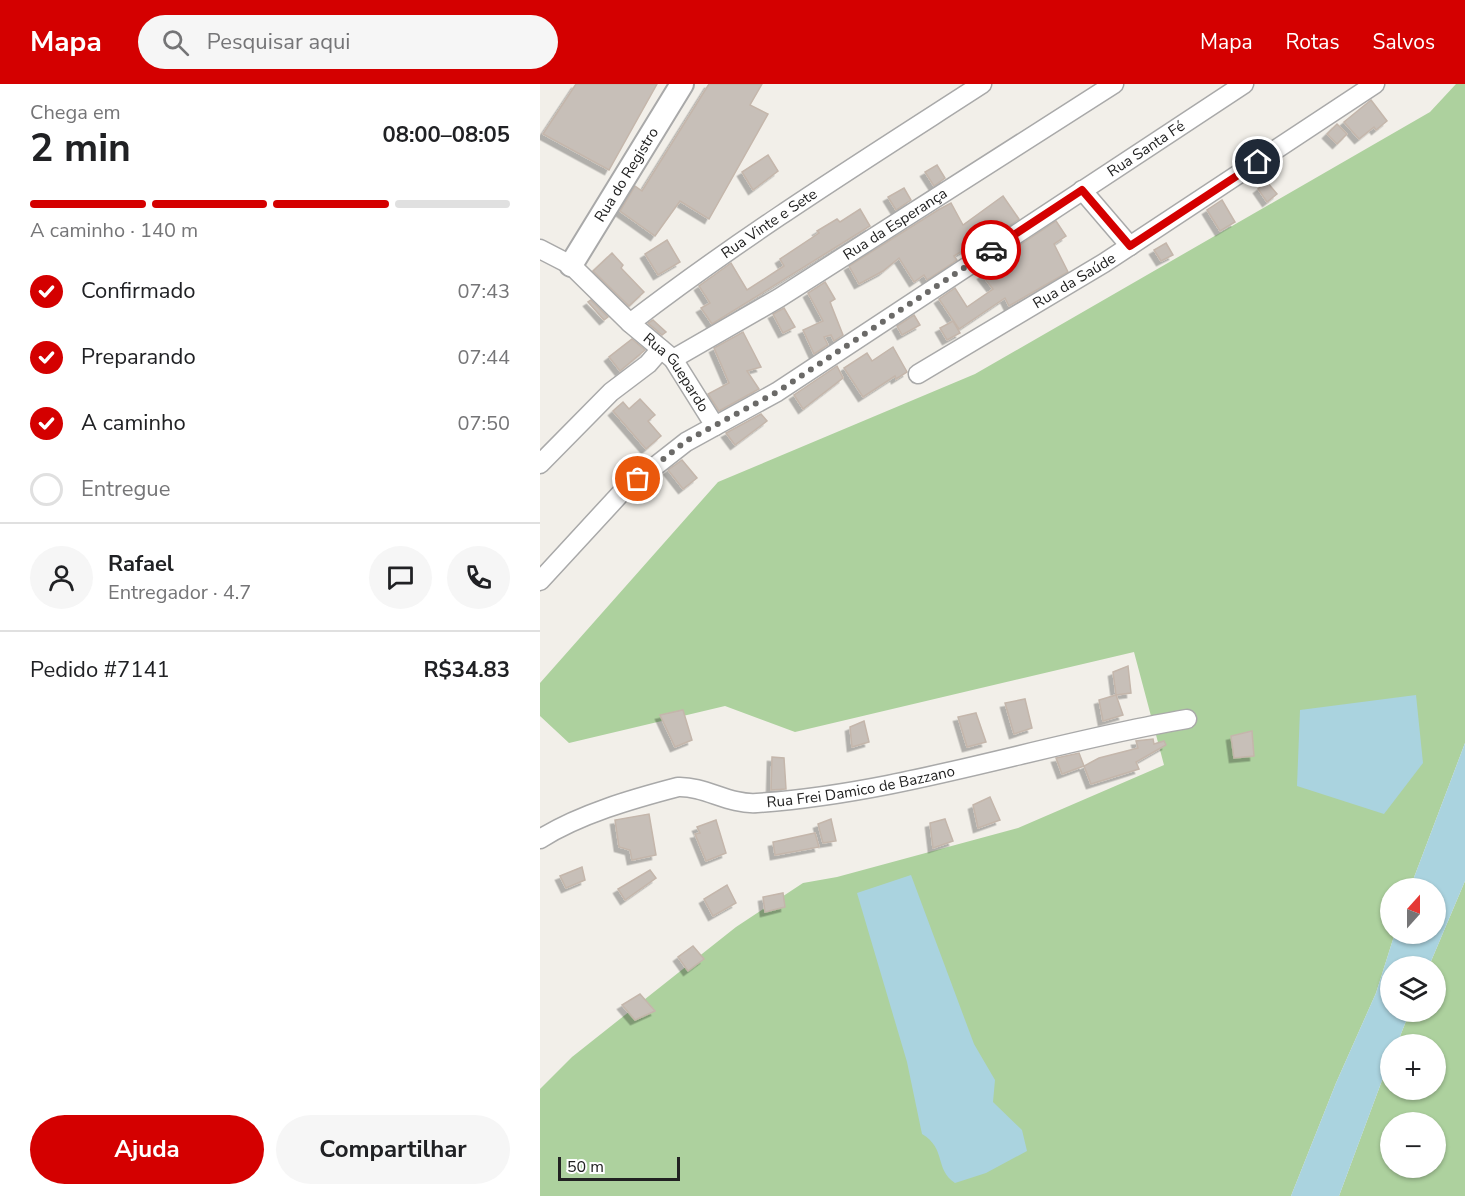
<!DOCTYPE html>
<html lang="pt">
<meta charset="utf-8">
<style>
:root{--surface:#fff;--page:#f6f6f6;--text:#202124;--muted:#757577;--line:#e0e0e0;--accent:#d40000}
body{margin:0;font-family:"Nunito Sans",sans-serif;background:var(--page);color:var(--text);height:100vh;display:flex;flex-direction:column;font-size:22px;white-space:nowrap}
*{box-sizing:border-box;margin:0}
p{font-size:20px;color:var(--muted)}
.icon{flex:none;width:33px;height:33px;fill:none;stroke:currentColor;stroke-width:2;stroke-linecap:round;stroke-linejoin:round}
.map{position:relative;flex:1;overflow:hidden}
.panel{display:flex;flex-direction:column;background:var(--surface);width:540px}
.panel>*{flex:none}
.needle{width:39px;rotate:21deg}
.fabs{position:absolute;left:840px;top:794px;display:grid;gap:12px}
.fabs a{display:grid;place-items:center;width:66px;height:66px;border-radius:50%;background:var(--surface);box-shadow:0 2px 4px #0004;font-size:30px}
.scale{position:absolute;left:18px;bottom:15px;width:122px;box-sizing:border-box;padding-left:6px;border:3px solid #222;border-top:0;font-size:16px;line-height:21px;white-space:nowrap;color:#222;-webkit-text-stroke:4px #fff;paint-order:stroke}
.pin{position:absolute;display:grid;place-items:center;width:51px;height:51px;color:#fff;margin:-26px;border:3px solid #fff;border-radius:50%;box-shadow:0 2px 6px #0007}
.courier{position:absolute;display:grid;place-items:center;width:60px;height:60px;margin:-30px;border:4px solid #d40000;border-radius:50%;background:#fff;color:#222;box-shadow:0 2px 8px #0007}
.head em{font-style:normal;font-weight:700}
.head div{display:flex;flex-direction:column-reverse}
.head{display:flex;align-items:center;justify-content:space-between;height:102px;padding:0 30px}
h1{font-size:39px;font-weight:700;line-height:45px}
.bar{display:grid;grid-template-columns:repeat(4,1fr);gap:9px 6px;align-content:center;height:72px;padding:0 30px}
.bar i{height:8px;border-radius:4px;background:var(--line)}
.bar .selected{background:var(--accent)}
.bar p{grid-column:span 4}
.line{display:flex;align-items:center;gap:15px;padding:0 30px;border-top:2px solid var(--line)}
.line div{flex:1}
.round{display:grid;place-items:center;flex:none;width:63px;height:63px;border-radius:32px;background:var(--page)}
ol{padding:0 30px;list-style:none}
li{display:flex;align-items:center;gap:18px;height:66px}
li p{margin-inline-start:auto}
li .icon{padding:6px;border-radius:50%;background:var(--accent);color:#fff;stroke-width:4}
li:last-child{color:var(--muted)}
li i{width:33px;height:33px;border:3px solid var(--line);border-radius:50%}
.cta{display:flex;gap:12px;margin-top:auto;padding:12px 30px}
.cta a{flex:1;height:69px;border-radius:36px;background:var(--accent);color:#fff;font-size:24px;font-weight:700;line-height:69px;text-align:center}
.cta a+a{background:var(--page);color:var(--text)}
header{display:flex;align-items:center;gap:36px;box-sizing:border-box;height:84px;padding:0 30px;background:var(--accent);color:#fff}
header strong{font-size:28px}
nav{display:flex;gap:33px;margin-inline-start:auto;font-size:21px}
.search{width:420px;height:54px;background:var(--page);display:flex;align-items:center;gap:15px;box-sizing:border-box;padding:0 21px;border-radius:33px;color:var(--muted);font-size:22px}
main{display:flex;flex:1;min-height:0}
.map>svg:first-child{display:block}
</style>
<header>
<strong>Mapa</strong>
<div class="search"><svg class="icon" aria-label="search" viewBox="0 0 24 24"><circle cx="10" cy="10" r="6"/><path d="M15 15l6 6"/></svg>Pesquisar aqui</div>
<nav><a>Mapa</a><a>Rotas</a><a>Salvos</a></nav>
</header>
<main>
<section class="panel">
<div class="head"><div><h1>2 min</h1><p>Chega em</p></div><em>08:00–08:05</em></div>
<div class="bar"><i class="selected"></i><i class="selected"></i><i class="selected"></i><i></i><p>A caminho · 140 m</p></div>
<ol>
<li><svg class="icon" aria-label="check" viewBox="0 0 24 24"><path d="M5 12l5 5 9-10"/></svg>Confirmado<p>07:43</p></li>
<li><svg class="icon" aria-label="check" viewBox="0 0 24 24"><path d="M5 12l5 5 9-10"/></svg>Preparando<p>07:44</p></li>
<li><svg class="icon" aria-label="check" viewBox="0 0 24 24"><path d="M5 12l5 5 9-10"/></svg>A caminho<p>07:50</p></li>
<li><i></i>Entregue</li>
</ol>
<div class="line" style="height:108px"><a class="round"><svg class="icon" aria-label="person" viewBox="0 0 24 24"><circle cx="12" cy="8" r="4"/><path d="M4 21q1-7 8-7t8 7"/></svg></a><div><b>Rafael</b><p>Entregador · 4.7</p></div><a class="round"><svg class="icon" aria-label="chat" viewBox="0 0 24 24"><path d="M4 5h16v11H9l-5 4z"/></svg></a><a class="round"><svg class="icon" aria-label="phone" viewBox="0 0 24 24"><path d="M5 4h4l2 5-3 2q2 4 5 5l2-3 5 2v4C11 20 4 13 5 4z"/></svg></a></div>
<div class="line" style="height:78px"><div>Pedido #7141</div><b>R$34.83</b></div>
<div class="cta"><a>Ajuda</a><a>Compartilhar</a></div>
</section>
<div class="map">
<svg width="925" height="1112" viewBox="0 0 925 1112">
<defs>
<filter id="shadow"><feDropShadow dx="-4.5" dy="4.5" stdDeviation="0" flood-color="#0004"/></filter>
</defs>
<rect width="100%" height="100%" fill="#f2efe9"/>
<g fill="#add19e" fill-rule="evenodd">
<polygon points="916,0 925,0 925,659 870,804 850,804 850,849 855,849 836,909 796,999 751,1112 0,1112 0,1005 32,973 196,843 263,799 297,793 478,744 624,681 594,568 255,648 185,622 29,659 0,632 0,599 178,398 435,290 890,28"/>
<path d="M925,797V1112H799L850,975V1005H896V960H857L870,927H896V882H889ZM850,1038H896V1083H850Z"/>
</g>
<g fill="#aad3df">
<polygon points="876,611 883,679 844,730 757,702 760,626"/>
<polygon points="925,659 925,797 889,882 850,882 850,927 870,927 857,960 850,960 850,975 799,1112 751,1112 796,999 836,909 855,849 896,849 896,804 870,804"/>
<path d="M371,791L434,960L455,996L453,1018L482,1046L487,1067L446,1089L415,1099C394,1085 407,1065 382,1050L367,978L317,809Z"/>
</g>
<g fill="#c7bfb8" stroke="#c4b6ab" stroke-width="1.5" filter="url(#shadow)">
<polygon points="36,0 117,0 69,86 3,50"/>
<polygon points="169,0 222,0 210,21 228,30 169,135 140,117 115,152 80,127 95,102 102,107"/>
<polygon points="831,16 847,37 836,46 834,43 819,55 804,38"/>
<polygon points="797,40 807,50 797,60 787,50"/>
<polygon points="228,71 238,87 213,106 202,88"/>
<polygon points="397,81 405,94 394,102 385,88"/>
<polygon points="727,98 737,110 727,118 718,105"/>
<polygon points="364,104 371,116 356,126 348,113"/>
<polygon points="463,112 479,135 466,144 461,137 433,156 435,159 414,172 417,176 387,196 384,191 374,198 359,174 343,187 319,200 309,182 398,126 411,119 423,141"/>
<polygon points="682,116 695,138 680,147 667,126"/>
<polygon points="320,125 330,142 172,240 161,224 170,219 159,202 191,179 207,206 244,182 240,175 279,149 277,147 297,135 300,138"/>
<polygon points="516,137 526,152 514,160 528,188 469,222 465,214 419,245 399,215 415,204 427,223 453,205 442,191 466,174 465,171"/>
<polygon points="127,156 140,178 118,191 105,170"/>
<polygon points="626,159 633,171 621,177 614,166"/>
<polygon points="72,169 83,181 81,184 104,208 89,222 53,187"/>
<polygon points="285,198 295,215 290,218 303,251 294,257 291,251 284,253 288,261 274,270 263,246 283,237 268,209"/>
<polygon points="51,216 68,233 64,236 48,218"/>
<polygon points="244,224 255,243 243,249 233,230"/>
<polygon points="374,231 380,241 362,251 357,242"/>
<polygon points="113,236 126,248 122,251 108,239"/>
<polygon points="413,237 420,249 407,256 400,244"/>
<polygon points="203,248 221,283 207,287 219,305 179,327 168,310 189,299 174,264"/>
<polygon points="92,255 105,266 80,287 69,273"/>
<polygon points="353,263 367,288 356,295 355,292 323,313 304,284 327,269 332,277"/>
<polygon points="297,282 303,294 263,325 254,311"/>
<polygon points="100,315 115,331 108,337 121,352 106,365 73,327 83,318 89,325"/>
<polygon points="221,330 227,337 195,361 186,349"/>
<polygon points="142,376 157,394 143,405 128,386"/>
<polygon points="588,582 591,609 576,611 573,588"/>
<polygon points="576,611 583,631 563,637 559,616"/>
<polygon points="485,615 492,644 474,650 465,619"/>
<polygon points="143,626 152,656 135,663 120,631"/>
<polygon points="436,629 446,658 427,663 418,633"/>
<polygon points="324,637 329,658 312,663 310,643"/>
<polygon points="712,647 714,672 694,674 691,652"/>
<polygon points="613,655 614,660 624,657 626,661 596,678 599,685 551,700 544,682 559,674 598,664 596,657"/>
<polygon points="539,669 544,682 522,690 516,674"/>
<polygon points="232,673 244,674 246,705 231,706"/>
<polygon points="450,713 460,736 438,744 433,721"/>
<polygon points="109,730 116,771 92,776 90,766 79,763 75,736"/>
<polygon points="291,735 296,757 283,759 278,740"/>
<polygon points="405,735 413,757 393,764 390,739"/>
<polygon points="176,736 186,769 166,777 155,750 160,749 157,743"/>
<polygon points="275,749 279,763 235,771 233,758"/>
<polygon points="42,783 45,796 26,804 20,792"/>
<polygon points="110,786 116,794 85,816 78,805"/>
<polygon points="187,801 196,819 173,832 164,815"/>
<polygon points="243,809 245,823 225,828 223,813"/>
<polygon points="153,862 164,875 148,887 138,873"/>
<polygon points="100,910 115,927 95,936 82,921"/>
</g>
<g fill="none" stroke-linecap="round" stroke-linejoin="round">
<defs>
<g id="minor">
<polyline points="542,106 590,162"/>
<path id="s1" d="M0,165L31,181L90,239L133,275L175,342"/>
<path id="s2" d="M90,239C203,152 323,77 442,0"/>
<path id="s3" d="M133,275L239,214L574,0"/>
<path id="s4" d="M378,290L564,179L835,0"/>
<polyline points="0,380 71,308 108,280 121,265"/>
<path id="s5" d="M0,497L81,409L146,358L237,308L704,0"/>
<path id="s6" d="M0,755C40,730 92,715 138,703C165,702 189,721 217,719C364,709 503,659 647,635"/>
</g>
<g id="tertiary">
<path id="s7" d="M31,181L142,0"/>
</g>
</defs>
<use href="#minor" stroke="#a9a9a9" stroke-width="21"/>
<use href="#tertiary" stroke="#a9a9a9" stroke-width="26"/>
<use href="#minor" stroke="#fff" stroke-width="18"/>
<use href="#tertiary" stroke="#fff" stroke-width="22"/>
</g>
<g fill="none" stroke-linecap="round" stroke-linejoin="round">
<polyline stroke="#6b6a68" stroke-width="6" stroke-dasharray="0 10.8" points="98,395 146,357 237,308 451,166"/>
<polyline stroke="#d40000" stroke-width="8" points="451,166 542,106 590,162 718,78"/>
</g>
<g text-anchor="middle" stroke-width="5" stroke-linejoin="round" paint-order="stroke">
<g font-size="15" fill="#222" stroke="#fff">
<text dy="5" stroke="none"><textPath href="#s5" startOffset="748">Rua Santa Fé</textPath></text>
<text dy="5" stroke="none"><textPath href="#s7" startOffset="106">Rua do Registro</textPath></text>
<text dy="5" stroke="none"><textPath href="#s2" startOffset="171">Rua Vinte e Sete</textPath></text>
<text dy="5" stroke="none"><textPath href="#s3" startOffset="260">Rua da Esperança</textPath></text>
<text dy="5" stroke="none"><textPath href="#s4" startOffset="182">Rua da Saúde</textPath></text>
<text dy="5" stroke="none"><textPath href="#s1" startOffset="186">Rua Guepardo</textPath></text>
<text dy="5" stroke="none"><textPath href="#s6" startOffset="334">Rua Frei Damico de Bazzano</textPath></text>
</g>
</g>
</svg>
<div class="fabs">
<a><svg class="needle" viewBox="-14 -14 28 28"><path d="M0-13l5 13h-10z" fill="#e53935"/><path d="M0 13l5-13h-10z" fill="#757577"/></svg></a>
<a><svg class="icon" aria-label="layers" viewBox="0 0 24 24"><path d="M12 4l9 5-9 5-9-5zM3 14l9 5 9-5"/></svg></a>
<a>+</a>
<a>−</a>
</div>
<div class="scale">50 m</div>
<div class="pin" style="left:98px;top:395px;background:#ea580c"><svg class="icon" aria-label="bag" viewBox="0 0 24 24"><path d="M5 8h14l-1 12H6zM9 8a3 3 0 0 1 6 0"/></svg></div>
<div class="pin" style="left:718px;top:78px;background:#1f2937"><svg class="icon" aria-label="home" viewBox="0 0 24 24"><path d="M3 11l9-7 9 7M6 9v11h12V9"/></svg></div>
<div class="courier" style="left:451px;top:166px"><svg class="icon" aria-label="car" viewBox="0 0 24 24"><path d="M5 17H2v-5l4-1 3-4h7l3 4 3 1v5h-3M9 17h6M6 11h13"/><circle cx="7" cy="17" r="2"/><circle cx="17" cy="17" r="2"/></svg></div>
</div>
</main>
